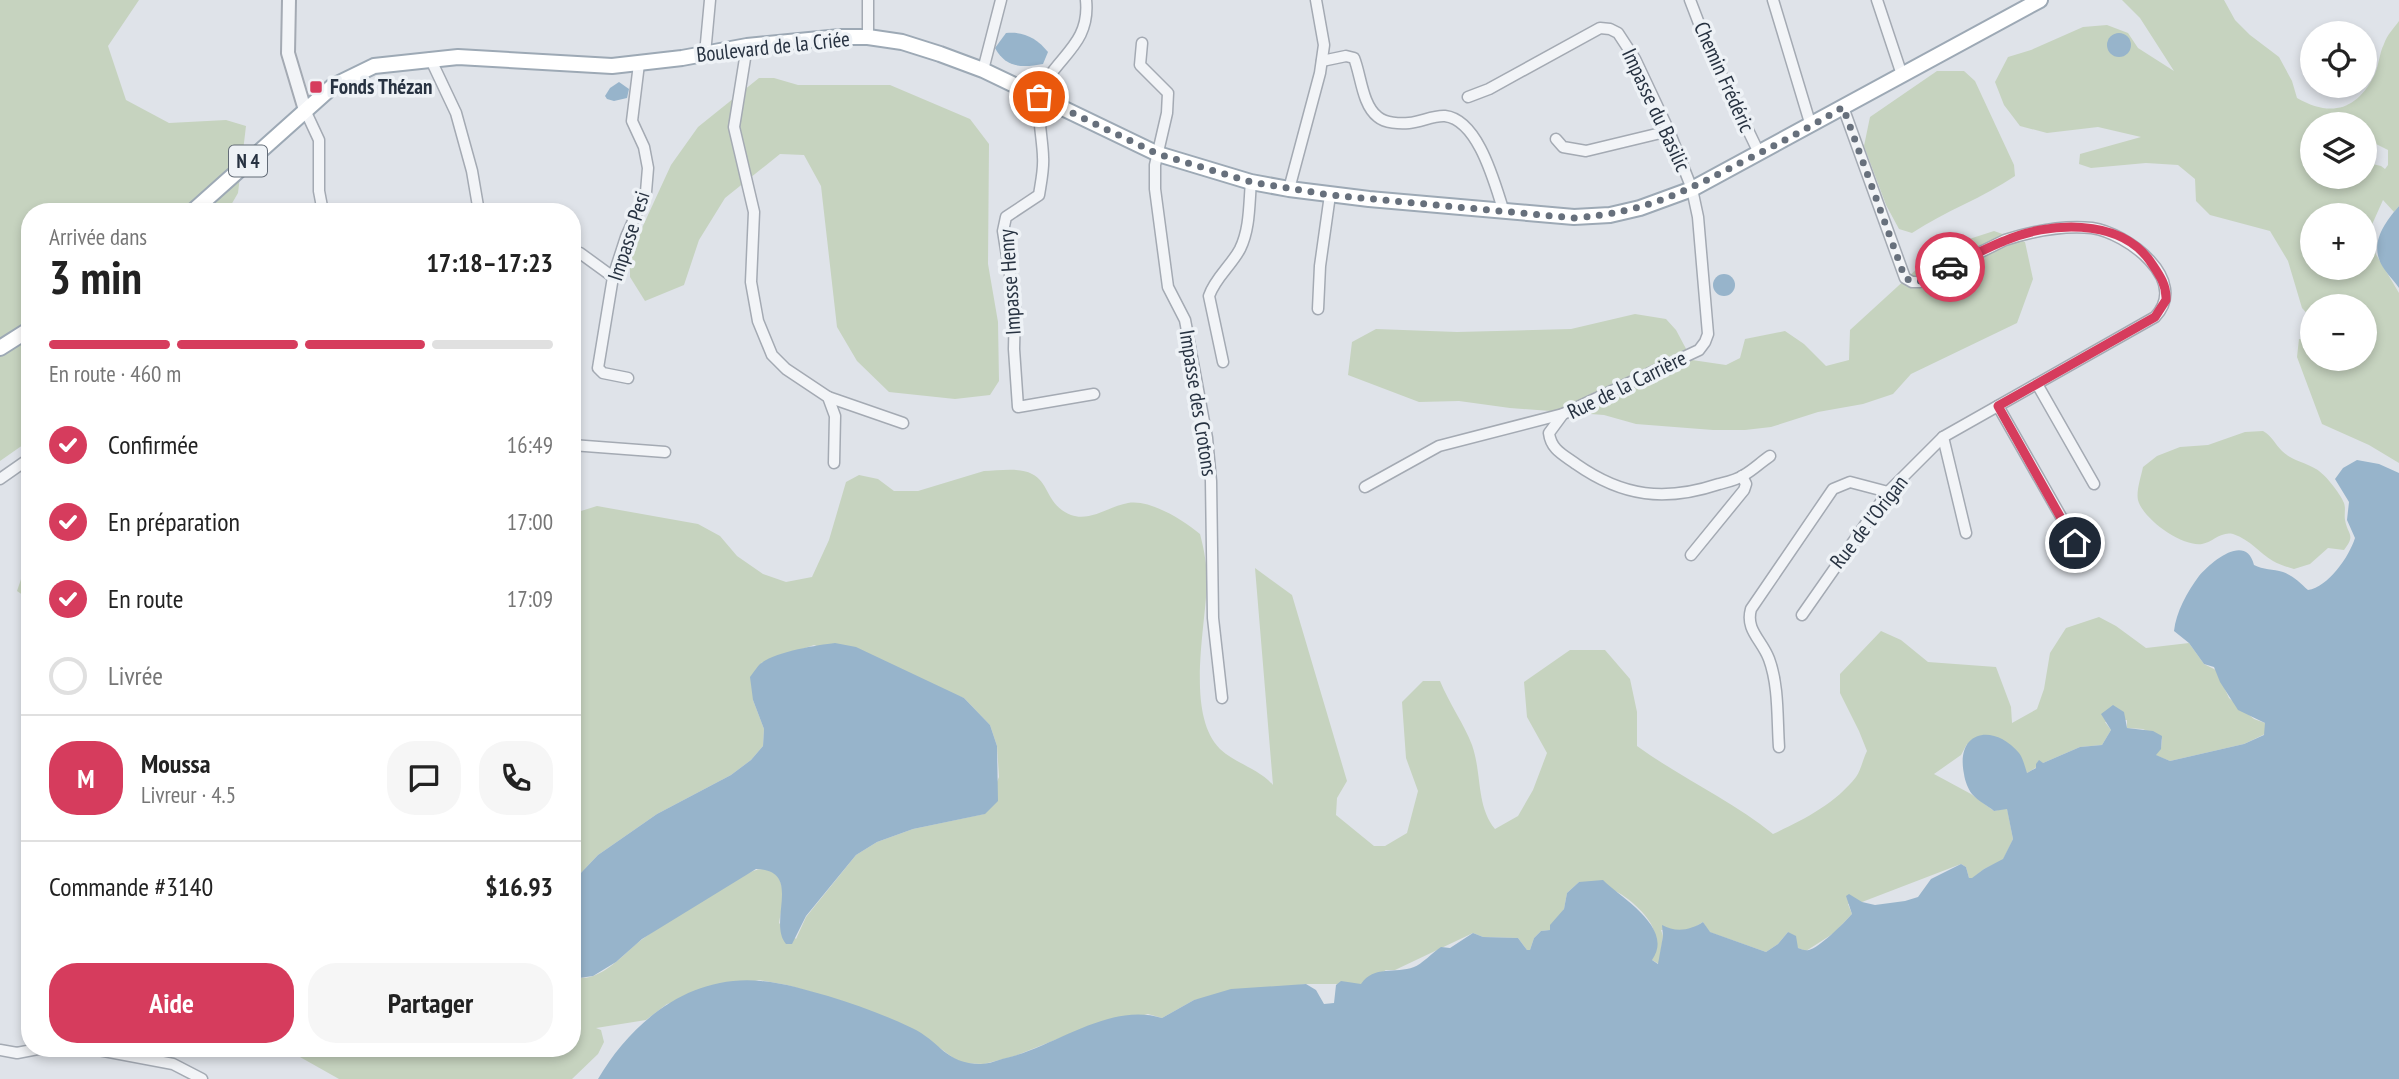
<!DOCTYPE html>
<html lang="fr">
<meta charset="utf-8">
<style>
:root{--surface:#fff;--page:#f6f6f6;--text:#222;--muted:#767676;--line:#e0e0e0;--accent:#d63c5d}
body{margin:0;font-family:"PT Sans Narrow",sans-serif;background:var(--page);color:var(--text);height:100vh;display:flex;flex-direction:column;font-size:26px;white-space:nowrap}
*{box-sizing:border-box;margin:0}
p{font-size:23px;color:var(--muted)}
.icon{flex:none;width:38px;height:38px;fill:none;stroke:currentColor;stroke-width:2;stroke-linecap:round;stroke-linejoin:round}
.map{position:relative;flex:1;overflow:hidden}
.details{position:absolute;left:21px;top:203px;width:560px;height:854px;display:flex;flex-direction:column;background:var(--surface);border-radius:28px;box-shadow:0 4px 10px #0003}
.details>*{flex:none}
.fabs{position:absolute;left:2300px;top:21px;display:grid;gap:14px}
.fabs a{display:grid;place-items:center;width:77px;height:77px;border-radius:50%;background:var(--surface);box-shadow:0 4px 10px #0003;font-size:35px}
.pin{position:absolute;display:grid;place-items:center;width:60px;height:60px;color:#fff;margin:-30px;border:4px solid #fff;border-radius:50%;box-shadow:0 2px 7px #0007}
.courier{position:absolute;display:grid;place-items:center;width:70px;height:70px;margin:-35px;border:5px solid #d63c5d;border-radius:50%;background:#fff;color:#222;box-shadow:0 2px 9px #0007}
.summary em{font-style:normal;font-weight:800}
.summary div{display:flex;flex-direction:column-reverse}
.summary{display:flex;align-items:center;justify-content:space-between;height:119px;padding:0 28px}
h1{font-size:46px;font-weight:800;line-height:52px}
.bar{display:grid;grid-template-columns:repeat(4,1fr);gap:10px 7px;align-content:center;height:84px;padding:0 28px}
.bar i{height:9px;border-radius:5px;background:var(--line)}
.bar .on{background:var(--accent)}
.bar p{grid-column:span 4}
.line{display:flex;align-items:center;gap:18px;padding:0 28px;border-top:2px solid var(--line)}
.line div{flex:1}
.round{display:grid;place-items:center;flex:none;width:74px;height:74px;border-radius:28px;background:var(--page)}
ol{padding:0 28px;list-style:none}
li{display:flex;align-items:center;gap:21px;height:77px}
li p{margin-inline-start:auto}
li .icon{padding:7px;border-radius:50%;background:var(--accent);color:#fff;stroke-width:4}
li:last-child{color:var(--muted)}
li i{width:38px;height:38px;border:4px solid var(--line);border-radius:50%}
.primary-button{display:flex;gap:14px;margin-top:auto;padding:14px 28px}
.primary-button a{flex:1;height:80px;border-radius:28px;background:var(--accent);color:#fff;font-size:28px;font-weight:800;line-height:80px;text-align:center}
.primary-button a+a{background:var(--page);color:var(--text)}
.map>svg:first-child{display:block}
</style>
<div class="map">
<svg width="2399" height="1079" viewBox="0 0 2399 1079">
<rect width="100%" height="100%" fill="#dfe3e9"/>
<g fill="#c6d3bf" fill-rule="evenodd">
<polygon points="0,0 139,0 108,46 126,100 169,123 226,120 246,126 238,193 227,212 30,212 30,440 0,461"/>
<path d="M2122,0H2224L2235,20L2250,35L2279,57L2292,81L2297,98C2330,117 2356,111 2374,76C2379,66 2379,54 2384,44C2387,35 2394,28 2399,21V206L2394,212L2383,200L2370,229L2374,251L2399,293V463L2369,445L2322,424L2297,357L2299,339H2308L2312,344V359H2364V306H2312V319L2302,308L2288,261L2270,231L2210,215L2196,201L2195,179L2178,165L2146,163L2091,168L2079,164L2080,154L2141,137L2098,127L2047,133L2020,126L2004,105L1995,82L2008,57L2031,50L2083,27L2107,25L2128,33L2138,48L2174,71L2140,18ZM2312,124H2364V144L2372,142L2388,150V165L2385,169L2381,166L2364,162V177H2312ZM2312,215H2364V268H2312Z"/>
<path d="M1937,71H1964L1975,81L2014,165L2015,176C1983,198 1945,211 1912,233L1899,229L1886,205L1864,146L1870,117Z"/>
<polygon points="759,78 774,78 798,85 890,85 970,119 989,144 988,264 998,322 999,381 990,395 955,399 889,392 857,361 837,327 821,186 804,155 780,154 725,198 699,240 684,285 645,301 630,277 630,254 671,165 698,127"/>
<polygon points="1994,231 2025,242 2033,279 2017,323 1911,374 1893,394 1863,404 1818,412 1771,427 1745,430 1713,430 1636,424 1604,415 1510,408 1459,401 1419,402 1348,375 1352,342 1376,329 1457,332 1571,329 1635,314 1666,319 1676,330 1692,360 1726,365 1740,358 1745,339 1785,331 1804,344 1826,366 1849,360 1850,330 1920,266 1960,242"/>
<path d="M2263,431C2272,436 2275,444 2282,451C2292,461 2305,462 2316,469C2325,474 2340,493 2344,503C2346,509 2344,514 2345,520C2348,536 2356,534 2344,550L2328,548L2310,564L2294,569C2287,567 2280,565 2273,561C2259,553 2251,540 2233,534C2221,531 2213,542 2202,544C2182,547 2143,519 2138,500C2136,491 2141,477 2143,467L2157,456L2180,447L2208,445L2245,432Z"/>
<path d="M984,471C998,471 1019,467 1032,474C1050,483 1046,505 1071,515C1090,522 1110,506 1128,503C1150,499 1183,520 1200,534C1204,549 1207,565 1207,581C1206,626 1185,714 1220,749C1236,764 1258,768 1273,785L1255,568L1292,595L1347,781L1337,798L1336,815L1374,846H1385L1407,833L1418,791L1406,758L1402,702L1423,681H1440C1449,703 1464,724 1472,745C1482,773 1476,806 1495,829L1518,816L1533,790L1547,753L1527,717L1524,682L1570,650H1605L1630,679L1637,712V746C1681,778 1731,800 1773,834C1803,820 1835,804 1856,777C1861,770 1863,759 1867,751L1859,731L1840,693V674L1881,631L1901,640L1928,662L1996,667L2011,707L2012,723L2037,709L2044,689L2050,653L2066,628L2099,617L2116,626L2146,648L2189,643L2204,664L2216,670L2229,698L2254,719L2265,723V734L2244,744L2170,761L2155,755L2161,748L2162,739L2143,729L2127,728V720L2105,722L2111,730L2102,745L2080,747L2043,763L2027,773L1967,744L1961,755L1934,774L1971,794L1994,811L2007,808L2013,839L2003,860L1984,869L1972,879L1969,878L1966,867L1961,864L1862,902L1848,904L1852,914L1834,933L1806,951L1798,948L1788,932L1778,944L1766,952L1709,932L1703,922L1690,930H1661L1663,936L1659,964L1652,960C1652,951 1655,941 1654,932C1652,918 1629,898 1617,892C1605,887 1591,885 1579,882L1567,893L1564,909L1550,930L1541,931L1534,938L1530,950H1527L1518,938L1483,937L1473,933L1395,970H1386L1362,984H1306L1194,1000L1162,1018L1148,1014L1060,1038L1015,1056L984,1064L960,1063L940,1048L842,1001L787,985L759,980L667,1004L646,1020L596,1028L601,1030L604,1042L598,1054L572,1079H339L284,1048H572V975C579,978 586,979 593,976C613,969 627,950 644,938C675,916 720,886 753,871C758,869 764,868 769,870C789,878 782,907 779,923L796,939L806,917L856,855L877,842L913,829L984,814L999,777L997,746L990,725L964,698L814,645L761,663L753,700L764,729L763,746L751,760L731,775L657,814L598,855L578,876L572,894V516L581,511L597,506L698,524L720,536L737,556L763,574L786,582L812,577L829,540L846,482L859,475L878,479L894,491H918Z"/>
<polygon points="30,553 30,600 17,591"/>
</g>
<g fill="#97b4cb">
<circle cx="2119" cy="45" r="12"/>
<path d="M1006,33C1023,31 1037,38 1048,52L1043,64C1022,68 1006,68 995,48Z"/>
<polygon points="619,82 629,89 627,98 614,101 607,99 605,96 610,88"/>
<path d="M2399,206V288C2393,279 2382,269 2379,259C2372,239 2387,220 2399,206Z"/>
<circle cx="1724" cy="285" r="11"/>
<path d="M2357,460L2379,464L2399,473V1079H598C632,1021 690,974 761,981C784,983 806,990 828,996C857,1005 885,1015 912,1028C940,1041 945,1064 981,1064C989,1064 998,1060 1006,1058C1057,1046 1109,1002 1162,1018L1194,1000L1231,989L1306,984L1316,990L1324,1004L1334,1003L1336,985L1341,981L1361,984C1374,965 1395,974 1414,967C1421,965 1433,952 1441,947L1450,948L1473,933L1483,937L1518,938L1527,950H1530L1534,938L1541,931L1550,930V925L1564,909L1567,893L1579,882L1603,880C1621,898 1675,928 1652,960L1658,964L1663,936L1662,925C1676,933 1691,930 1703,922L1710,932L1766,952L1778,944L1788,932L1796,936L1798,948C1802,949 1804,951 1809,950C1819,948 1844,923 1852,914L1846,896L1849,894L1862,902L1875,905L1905,901L1918,897L1931,879L1961,864L1966,867L1969,878H1972L1984,869L2003,859L2013,839L2007,809L1994,811C1988,806 1978,801 1972,794C1968,789 1965,781 1964,774C1955,730 1994,723 2019,753C2023,758 2025,767 2027,773L2036,768V764L2039,760L2043,763L2080,747L2102,745L2111,730L2101,714L2113,705L2124,712L2127,728L2153,731L2162,736L2161,749L2156,755L2170,761L2244,744L2264,735L2265,723L2238,710L2220,682L2214,667L2204,664L2189,643L2174,631C2176,612 2187,592 2199,576C2212,561 2246,533 2254,565C2263,570 2273,569 2283,572C2294,576 2300,583 2308,590C2328,587 2349,557 2355,538L2347,520L2349,502L2335,479L2343,468Z"/>
<path d="M835,643L856,647L964,698L990,725L997,746L998,801L985,814L913,829L877,842L856,855L806,916L792,944H786C767,922 804,870 756,869L642,939L616,962L593,976L579,978L572,975V894L578,876L598,855L657,814L731,775L751,760L763,746L764,729L753,700L750,677C753,673 757,667 760,664C774,652 817,645 835,643Z"/>
</g>
<g fill="none" stroke-linecap="round" stroke-linejoin="round">
<defs>
<g id="minor">
<polyline points="868,0 868,37"/>
<path d="M1086,0C1091,48 1051,58 1040,96C1036,108 1043,142 1043,157C1044,169 1041,182 1039,195L1006,217L1003,231L1015,306L1014,349L1018,407L1094,394"/>
<polyline points="1690,0 1708,47 1759,153"/>
<polyline points="1773,0 1811,126"/>
<polyline points="1877,0 1902,75"/>
<polyline points="1142,43 1140,65 1168,93 1167,113 1155,165 1155,189 1168,287 1185,320 1207,438 1211,481 1213,618 1222,698"/>
<polyline points="747,46 734,127 754,212 751,282 758,321 772,355 786,369 828,397 835,416 834,463"/>
<polyline points="705,54 710,0"/>
<polyline points="430,58 456,113 472,171 479,212"/>
<path d="M1322,61L1346,56L1354,58C1361,75 1362,105 1378,117C1385,123 1400,124 1409,123C1421,122 1434,115 1445,116C1479,120 1495,185 1504,212"/>
<polyline points="983,70 1001,0"/>
<path d="M1468,97L1489,89L1600,28L1610,29L1618,33L1635,59L1669,131L1692,189L1698,217L1708,334L1705,342L1699,350L1563,414L1549,433C1551,450 1564,455 1576,464C1623,497 1665,502 1719,484C1727,482 1737,480 1744,475C1753,470 1761,462 1770,456"/>
<polyline points="305,110 319,140 319,191 323,212"/>
<polyline points="1556,139 1563,147 1586,151 1669,131"/>
<polyline points="1289,189 1320,73 1324,45 1316,0"/>
<polyline points="572,252 580,253 613,277"/>
<polyline points="1318,309 1320,266 1330,195"/>
<path d="M1223,362L1209,296C1215,278 1231,266 1240,249C1250,229 1249,204 1251,182"/>
<polyline points="628,378 603,373 598,368 613,277 626,237 646,192 648,168 644,147 632,121 639,64"/>
<polyline points="2037,384 2094,484"/>
<polyline points="828,397 903,423"/>
<polyline points="1998,406 2072,536 2079,566"/>
<polyline points="1943,437 1966,533"/>
<polyline points="572,445 665,452"/>
<polyline points="0,479 30,458"/>
<polyline points="1365,487 1439,446 1563,414"/>
<polyline points="1691,555 1744,490 1746,484 1742,476"/>
<path d="M1802,615L1888,492L1943,437L2155,317C2190,280 2127,233 2092,228C2063,225 2033,231 2005,240L1920,282H1912L1905,278L1843,107"/>
<path d="M1779,747C1777,719 1779,686 1769,659C1762,640 1745,630 1751,609L1833,489L1850,482L1888,492"/>
<polyline points="88,1048 173,1064 202,1079"/>
<polyline points="0,1050 17,1053 43,1048"/>
</g>
<polyline id="tertiary" points="289,0 288,53 305,110"/>
<g id="primary">
<polyline points="192,212 333,86 374,66 458,57 612,66 682,58 747,46 840,37 868,37 902,42 940,54 983,70 1158,154 1251,182 1289,189 1369,199 1574,217 1610,215 1640,208 1692,189 2040,0"/>
<polyline points="0,348 30,329"/>
</g>
</defs>
<use href="#minor" stroke="#a4aab3" stroke-width="13"/>
<use href="#tertiary" stroke="#a4aab3" stroke-width="16"/>
<use href="#primary" stroke="#9da9b5" stroke-width="18"/>
<use href="#minor" stroke="#f2f4f7" stroke-width="10"/>
<use href="#tertiary" stroke="#f2f4f7" stroke-width="12"/>
<use href="#primary" stroke="#fff" stroke-width="14"/>
</g>
<g fill="none" stroke-linecap="round" stroke-linejoin="round">
<path stroke="#67707c" stroke-width="7" stroke-dasharray="0 12.6" d="M1039,97L1158,154L1251,182L1330,195L1574,218C1645,213 1686,191 1748,159C1780,143 1812,126 1843,107L1905,278C1920,287 1936,275 1950,267"/>
<path stroke="#d63c5d" stroke-width="9" d="M1950,267C1968,258 1986,248 2004,241C2047,222 2119,217 2150,261C2158,273 2167,284 2166,300L2155,317L1998,406L2075,543"/>
</g>
<rect fill="#d63c5d" stroke="#eef2f6" stroke-width="2.5" x="309" y="80" width="14" height="14" rx="3.5"/>
<g text-anchor="middle" stroke-width="7" stroke-linejoin="round" paint-order="stroke">
<rect fill="#eef2f6" stroke="#636c77" stroke-width="2" x="229" y="145.5" width="38" height="31" rx="5"/>
<g font-size="19" font-weight="bold" fill="#273241">
<text x="248" y="168">N 4</text>
</g>
<g font-size="21" fill="#273241" stroke="#eef2f6">
<text transform="translate(773 47) rotate(-6)" y="7">Boulevard de la Criée</text>
<text transform="translate(1724 77) rotate(66)" y="7">Chemin Frédéric</text>
<text transform="translate(1656 110) rotate(65)" y="7">Impasse du Basilic</text>
<text transform="translate(629 236) rotate(-72)" y="7">Impasse Pesi</text>
<text transform="translate(1010 282) rotate(-94)" y="7">Impasse Henry</text>
<text transform="translate(1627 385) rotate(-26)" y="7">Rue de la Carrière</text>
<text transform="translate(1198 403) rotate(81)" y="7">Impasse des Crotons</text>
<text transform="translate(1869 522) rotate(-52)" y="7">Rue de l'Origan</text>
</g>
<g font-size="21" font-weight="bold" fill="#273241" stroke="#eef2f6" text-anchor="start">
<text x="330" y="94">Fonds Thézan</text>
</g>
</g>
</svg>
<div class="fabs">
<a><svg class="icon" aria-label="locate" viewBox="0 0 24 24"><circle cx="12" cy="12" r="6"/><path d="M12 2v4M12 18v4M2 12h4M18 12h4"/></svg></a>
<a><svg class="icon" aria-label="layers" viewBox="0 0 24 24"><path d="M12 4l9 5-9 5-9-5zM3 14l9 5 9-5"/></svg></a>
<a>+</a>
<a>−</a>
</div>
<div class="pin" style="left:1039px;top:97px;background:#ea580c"><svg class="icon" aria-label="bag" viewBox="0 0 24 24"><path d="M5 8h14l-1 12H6zM9 8a3 3 0 0 1 6 0"/></svg></div>
<div class="pin" style="left:2075px;top:543px;background:#1f2937"><svg class="icon" aria-label="home" viewBox="0 0 24 24"><path d="M3 11l9-7 9 7M6 9v11h12V9"/></svg></div>
<div class="courier" style="left:1950px;top:267px"><svg class="icon" aria-label="car" viewBox="0 0 24 24"><path d="M5 17H2v-5l4-1 3-4h7l3 4 3 1v5h-3M9 17h6M6 11h13"/><circle cx="7" cy="17" r="2"/><circle cx="17" cy="17" r="2"/></svg></div>
<section class="details">
<div class="summary"><div><h1>3 min</h1><p>Arrivée dans</p></div><em>17:18–17:23</em></div>
<div class="bar"><i class="on"></i><i class="on"></i><i class="on"></i><i></i><p>En route · 460 m</p></div>
<ol>
<li><svg class="icon" aria-label="check" viewBox="0 0 24 24"><path d="M5 12l5 5 9-10"/></svg>Confirmée<p>16:49</p></li>
<li><svg class="icon" aria-label="check" viewBox="0 0 24 24"><path d="M5 12l5 5 9-10"/></svg>En préparation<p>17:00</p></li>
<li><svg class="icon" aria-label="check" viewBox="0 0 24 24"><path d="M5 12l5 5 9-10"/></svg>En route<p>17:09</p></li>
<li><i></i>Livrée</li>
</ol>
<div class="line" style="height:126px"><b class="round" style="background:var(--accent);color:#fff">M</b><div><b>Moussa</b><p>Livreur · 4.5</p></div><a class="round"><svg class="icon" aria-label="chat" viewBox="0 0 24 24"><path d="M4 5h16v11H9l-5 4z"/></svg></a><a class="round"><svg class="icon" aria-label="phone" viewBox="0 0 24 24"><path d="M5 4h4l2 5-3 2q2 4 5 5l2-3 5 2v4C11 20 4 13 5 4z"/></svg></a></div>
<div class="line" style="height:91px"><div>Commande #3140</div><b>$16.93</b></div>
<div class="primary-button"><a>Aide</a><a>Partager</a></div>
</section>
</div>
